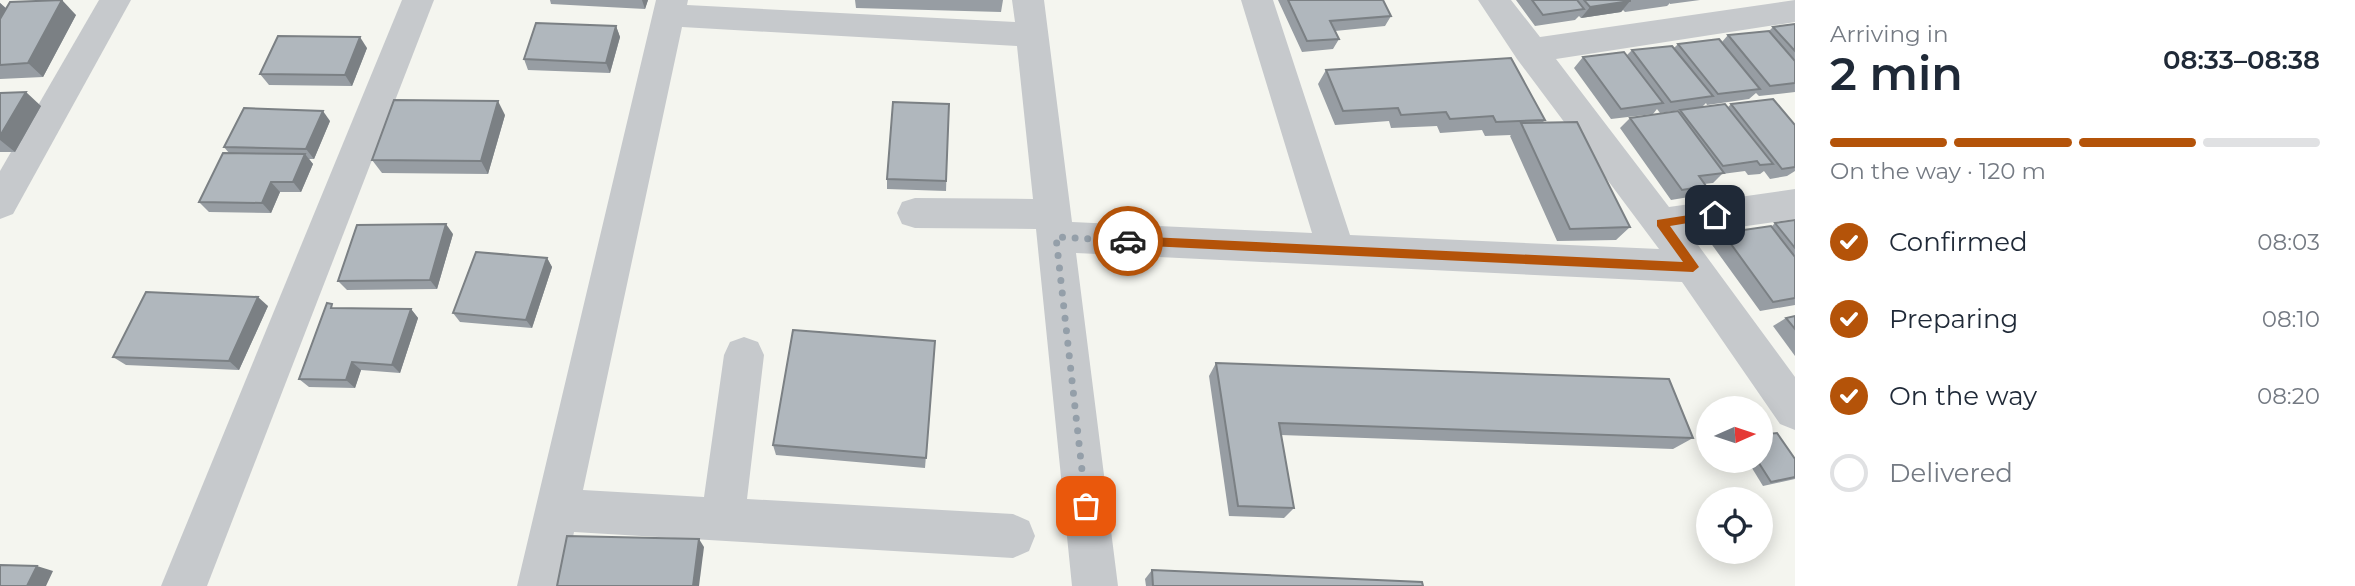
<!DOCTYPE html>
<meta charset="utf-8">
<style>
:root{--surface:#fff;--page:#f2f2f3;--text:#1f2937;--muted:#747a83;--line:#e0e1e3;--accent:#b45309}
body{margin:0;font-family:Montserrat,sans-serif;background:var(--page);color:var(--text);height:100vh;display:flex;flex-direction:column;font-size:26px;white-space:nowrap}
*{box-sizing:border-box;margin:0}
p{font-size:23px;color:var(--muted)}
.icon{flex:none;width:38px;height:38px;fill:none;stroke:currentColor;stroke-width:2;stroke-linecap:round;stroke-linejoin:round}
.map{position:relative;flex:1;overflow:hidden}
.panel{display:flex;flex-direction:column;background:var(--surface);width:560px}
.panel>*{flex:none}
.needle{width:46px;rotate:87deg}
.controls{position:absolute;left:1696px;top:396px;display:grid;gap:14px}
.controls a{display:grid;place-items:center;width:77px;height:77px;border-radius:50%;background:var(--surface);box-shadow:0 4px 18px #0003;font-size:35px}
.pin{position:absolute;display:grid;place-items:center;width:60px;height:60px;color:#fff;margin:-30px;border-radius:14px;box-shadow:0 4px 10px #0006}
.courier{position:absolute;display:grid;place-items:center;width:70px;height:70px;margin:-35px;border:5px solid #b45309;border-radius:50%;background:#fff;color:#222;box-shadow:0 2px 9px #0007}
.head em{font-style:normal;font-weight:600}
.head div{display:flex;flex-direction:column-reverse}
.head{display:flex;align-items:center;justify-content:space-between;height:119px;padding:0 35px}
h1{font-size:46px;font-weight:600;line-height:52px}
.bar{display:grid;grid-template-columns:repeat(4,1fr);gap:10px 7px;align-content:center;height:84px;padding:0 35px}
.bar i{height:9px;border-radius:5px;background:var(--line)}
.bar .on{background:var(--accent)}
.bar p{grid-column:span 4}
ol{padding:0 35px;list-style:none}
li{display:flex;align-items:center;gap:21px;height:77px}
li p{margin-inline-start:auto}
li .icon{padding:7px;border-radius:50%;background:var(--accent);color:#fff;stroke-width:4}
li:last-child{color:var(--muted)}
li i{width:38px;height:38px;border:4px solid var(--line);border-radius:50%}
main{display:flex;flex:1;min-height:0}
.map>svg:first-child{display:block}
</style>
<main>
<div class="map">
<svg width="1795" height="586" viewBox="0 0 1795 586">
<rect width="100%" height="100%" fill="#f4f5ef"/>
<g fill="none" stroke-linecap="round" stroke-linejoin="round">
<g fill="#c6c9cc" fill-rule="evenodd">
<polygon points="99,0 131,0 13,214 0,219 0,171"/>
<polygon points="402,0 434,0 207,586 161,586"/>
<polygon points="656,0 688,0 687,5 1015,22 1012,0 1044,0 1072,222 1312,233 1241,0 1273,0 1350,235 1659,249 1517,59 1478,0 1511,0 1540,37 1795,0 1795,22 1556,59 1669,207 1795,189 1795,219 1690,234 1795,377 1795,430 1780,424 1682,282 1076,253 1118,586 1072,586 1036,229 915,228 902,224 897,213 902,202 915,198 1033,199 1017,46 682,27 583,490 704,497 724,355 730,342 744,337 758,342 764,355 747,499 1013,514 1029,521 1035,536 1029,551 1013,558 574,532 563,586 517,586"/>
</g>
</g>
<g fill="#979da3">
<polygon points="550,0 648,0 645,9 551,4"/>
<polygon points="855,0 1003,0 1001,12 856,8"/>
<polygon points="1278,0 1383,0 1391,16 1385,26 1335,31 1339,39 1333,49 1302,52"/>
<polygon points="1516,0 1700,0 1670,4 1670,3 1667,6 1625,12 1623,10 1621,12 1581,18 1579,16 1575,20 1535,26"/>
<polygon points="0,3 6,8 76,15 43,77 0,79"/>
<polygon points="1795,24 1795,92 1759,96 1756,93 1749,99 1707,105 1706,103 1702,107 1660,113 1657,109 1653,114 1611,119 1574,68 1583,57 1627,55 1632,50 1674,48 1678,44 1722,42 1728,35 1769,31 1773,27"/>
<polygon points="616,26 620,37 610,73 528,70 524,59"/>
<polygon points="367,48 352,86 269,85 260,74"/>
<polygon points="1326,70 1545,120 1543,122 1630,227 1616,240 1557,241 1510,136 1511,135 1485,136 1482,130 1440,133 1437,126 1391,128 1389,121 1335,125 1318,84"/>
<polygon points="0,93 41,106 15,152 0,152"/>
<polygon points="949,104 946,191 887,189 887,179"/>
<polygon points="1731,104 1795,125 1795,171 1787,176 1770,179 1764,171 1760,174 1748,175 1745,171 1722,174 1713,183 1704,184 1706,186 1695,196 1671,200 1620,128 1630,118 1679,112 1680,110 1728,107"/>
<polygon points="505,115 488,174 382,173 372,160"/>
<polygon points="330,121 314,159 309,159 313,164 301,192 280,192 271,213 209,212 199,202 229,153 224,147"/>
<polygon points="1795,220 1795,305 1760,311 1710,242 1723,233 1772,226 1775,223"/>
<polygon points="453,234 437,289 347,290 338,281"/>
<polygon points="547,258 552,267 532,328 460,322 453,313"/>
<polygon points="268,306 239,370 126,365 113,357"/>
<polygon points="336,308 411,309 418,318 400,373 361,370 355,388 309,387 299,379"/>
<polygon points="1795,316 1795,356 1773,326 1786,318"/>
<polygon points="935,341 925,468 776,455 773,445"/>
<polygon points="1216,363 1693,438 1673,449 1281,435 1294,508 1284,518 1229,516 1209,376"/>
<polygon points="1795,459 1795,479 1763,486 1747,460"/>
<polygon points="1152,570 1423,586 1146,586 1145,579"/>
</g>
<g fill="#7b8084">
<polygon points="62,0 76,15 43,77 28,63"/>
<polygon points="642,0 648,0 645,9"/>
<polygon points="1630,1 1621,12 1581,18 1590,7"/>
<polygon points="0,3 15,17 0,43"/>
<polygon points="616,26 620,37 610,73 606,63"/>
<polygon points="360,37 367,48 352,86 345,75"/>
<polygon points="26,92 41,106 15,152 0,140 0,136"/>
<polygon points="498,101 505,115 488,174 481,161"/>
<polygon points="323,111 330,121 314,159 306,149"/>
<polygon points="305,154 313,164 301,192 293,182"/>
<polygon points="271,182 280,192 271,213 262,203"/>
<polygon points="446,224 453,234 437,289 430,280"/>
<polygon points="547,258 552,267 532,328 526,320"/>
<polygon points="258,297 268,306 239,370 229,361"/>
<polygon points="411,309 418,318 400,373 392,365"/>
<polygon points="352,362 361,370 355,388 346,380"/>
<polygon points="699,539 704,547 699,586 693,586"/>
<polygon points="37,566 53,571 46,586 27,586"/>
</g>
<g fill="#b0b7bd" stroke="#7b8084" stroke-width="2">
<polygon points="62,0 28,63 0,65 0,19 10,2"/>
<polygon points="1288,0 1383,0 1391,16 1330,21 1339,39 1307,41"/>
<polygon points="1532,0 1577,0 1584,9 1543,15"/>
<polygon points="1584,0 1630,0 1630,1 1590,7"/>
<polygon points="536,23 616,26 606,63 524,59"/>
<polygon points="1795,24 1795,51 1773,27"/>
<polygon points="1769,31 1795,61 1795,83 1770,86 1728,35"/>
<polygon points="278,36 360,37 345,75 260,74"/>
<polygon points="1719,39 1760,89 1718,94 1678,44"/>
<polygon points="1672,46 1713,96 1671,102 1632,50"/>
<polygon points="1624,52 1663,103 1621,109 1583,57"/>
<polygon points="1511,58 1545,120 1496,122 1493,116 1450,119 1446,112 1401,115 1398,108 1343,111 1326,70"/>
<polygon points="26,92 0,136 0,93"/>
<polygon points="1773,99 1795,125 1795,167 1782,169 1731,104"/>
<polygon points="394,100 498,101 481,161 372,160"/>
<polygon points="893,102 949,104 946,181 887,179"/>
<polygon points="1725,104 1773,164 1760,165 1757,161 1723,166 1680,110"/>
<polygon points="244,108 323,111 306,149 224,147"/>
<polygon points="1678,111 1724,173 1699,176 1706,186 1682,190 1630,118"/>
<polygon points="1577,122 1630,227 1570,229 1521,123"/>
<polygon points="223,153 305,154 293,182 271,182 262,203 199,202"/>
<polygon points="1795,220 1795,248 1775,223"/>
<polygon points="446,224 430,280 338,281 357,225"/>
<polygon points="1771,226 1795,257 1795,298 1773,302 1723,233"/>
<polygon points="476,252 547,258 526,320 453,313"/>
<polygon points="146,292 258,297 229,361 113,357"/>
<polygon points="327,303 332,304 331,308 411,309 392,365 352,362 346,380 299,379"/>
<polygon points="1795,316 1795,329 1786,318"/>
<polygon points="793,330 935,341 926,458 773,445"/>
<polygon points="1216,363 1669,379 1693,438 1279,423 1294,508 1238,506"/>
<polygon points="1777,433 1795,459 1795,477 1771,482 1757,460 1760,460 1760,435"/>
<polygon points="567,536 699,539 693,586 557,586"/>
<polygon points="0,565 37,566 27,586 0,586"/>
<polygon points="1152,570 1422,582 1423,586 1153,586"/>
</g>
<polygon fill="#b45309" points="1715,211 1720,215 1718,218 1670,226 1697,264 1699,267 1693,272 1128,245 1123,241 1128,236 1683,262 1657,226 1657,220"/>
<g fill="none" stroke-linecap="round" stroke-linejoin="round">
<polyline stroke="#949fa9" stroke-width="7" stroke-dasharray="0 12.6" points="1086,506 1056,237 1128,241"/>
</g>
</svg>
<div class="controls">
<a><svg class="needle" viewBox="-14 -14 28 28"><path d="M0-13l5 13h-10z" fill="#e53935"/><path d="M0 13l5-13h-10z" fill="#747a83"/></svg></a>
<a><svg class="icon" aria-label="locate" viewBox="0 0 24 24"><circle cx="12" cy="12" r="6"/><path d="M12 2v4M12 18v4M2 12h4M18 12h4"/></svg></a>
</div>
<div class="pin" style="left:1086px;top:506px;background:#ea580c"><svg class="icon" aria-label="bag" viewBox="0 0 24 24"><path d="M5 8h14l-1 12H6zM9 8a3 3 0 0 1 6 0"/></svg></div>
<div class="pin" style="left:1715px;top:215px;background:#1f2937"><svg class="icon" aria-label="home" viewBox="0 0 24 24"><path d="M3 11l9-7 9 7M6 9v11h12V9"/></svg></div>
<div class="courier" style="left:1128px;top:241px"><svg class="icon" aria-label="car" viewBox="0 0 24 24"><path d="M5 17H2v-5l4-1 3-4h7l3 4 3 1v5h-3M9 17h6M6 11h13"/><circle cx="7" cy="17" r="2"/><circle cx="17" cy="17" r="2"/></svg></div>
</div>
<section class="panel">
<div class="head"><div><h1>2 min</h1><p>Arriving in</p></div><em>08:33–08:38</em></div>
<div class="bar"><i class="on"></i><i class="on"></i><i class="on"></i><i></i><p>On the way · 120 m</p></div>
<ol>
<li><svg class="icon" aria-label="check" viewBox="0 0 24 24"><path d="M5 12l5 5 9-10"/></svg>Confirmed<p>08:03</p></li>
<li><svg class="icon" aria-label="check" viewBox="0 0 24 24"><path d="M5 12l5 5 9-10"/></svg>Preparing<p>08:10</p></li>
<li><svg class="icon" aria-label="check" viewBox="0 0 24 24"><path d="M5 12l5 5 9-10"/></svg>On the way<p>08:20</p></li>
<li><i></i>Delivered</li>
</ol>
</section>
</main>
